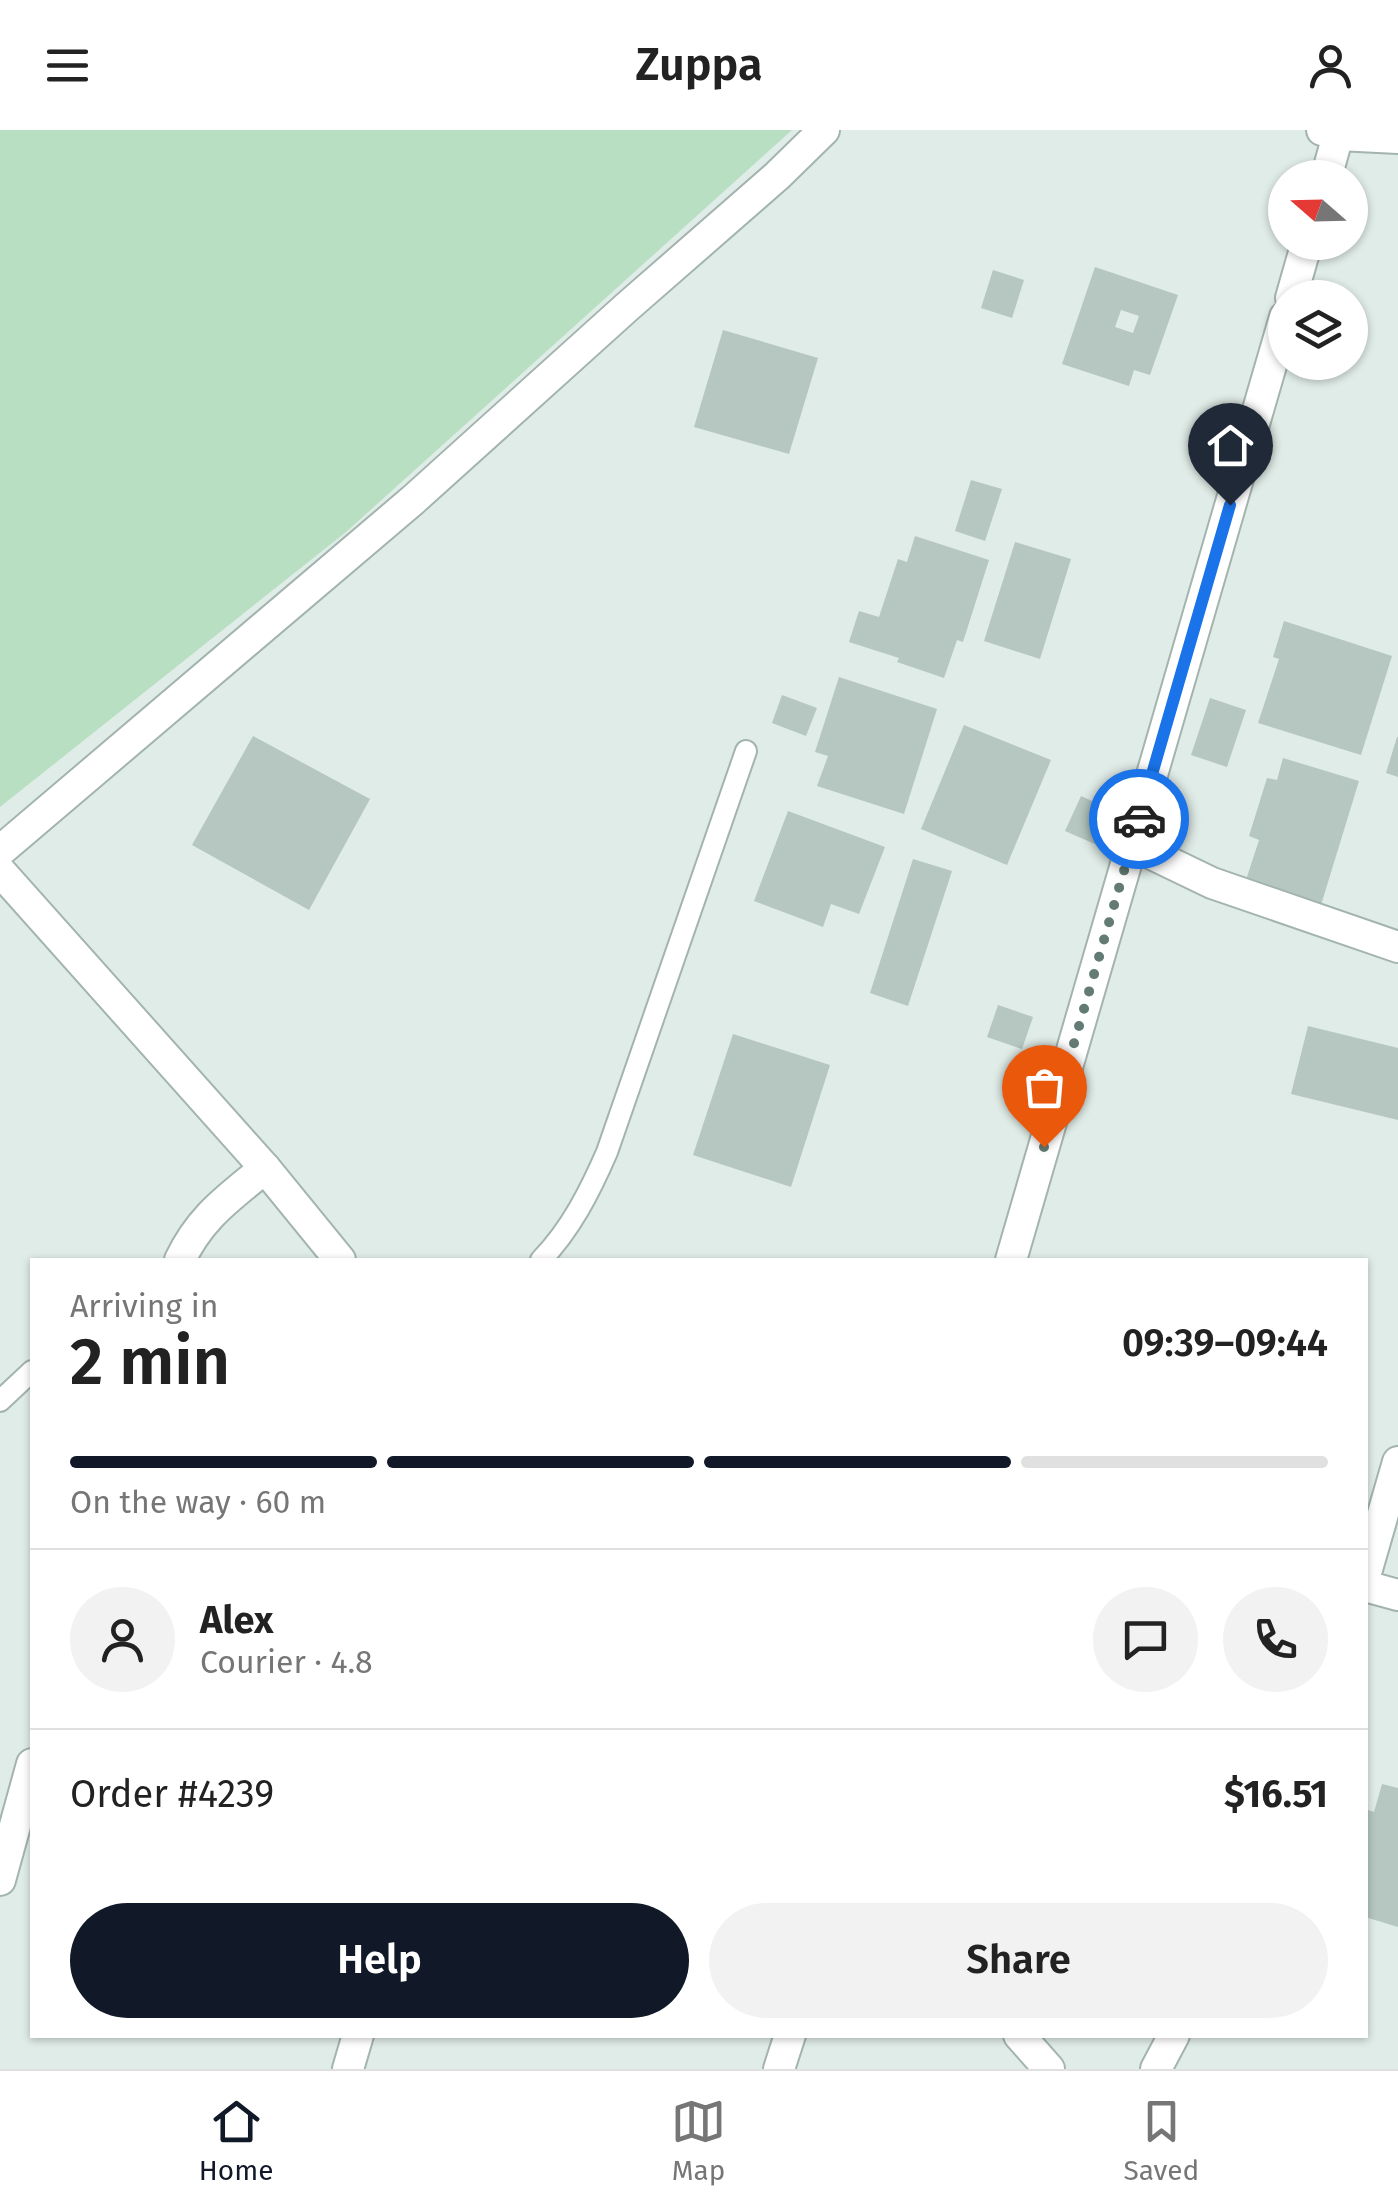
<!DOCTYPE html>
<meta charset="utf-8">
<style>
:root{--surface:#fff;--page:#f2f2f2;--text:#222;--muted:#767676;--line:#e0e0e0;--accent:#111827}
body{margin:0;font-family:"Fira Sans",sans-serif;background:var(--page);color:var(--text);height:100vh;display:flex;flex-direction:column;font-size:38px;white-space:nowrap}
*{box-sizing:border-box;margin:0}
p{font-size:32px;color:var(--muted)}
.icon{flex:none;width:55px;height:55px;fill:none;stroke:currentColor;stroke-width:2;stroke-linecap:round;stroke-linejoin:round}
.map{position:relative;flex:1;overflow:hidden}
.side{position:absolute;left:30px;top:1128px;width:1338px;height:780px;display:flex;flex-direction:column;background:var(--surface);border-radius:0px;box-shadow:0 2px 8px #0004}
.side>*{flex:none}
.needle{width:65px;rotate:290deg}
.tools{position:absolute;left:1268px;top:30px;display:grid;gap:20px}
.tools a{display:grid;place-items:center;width:100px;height:100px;border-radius:50%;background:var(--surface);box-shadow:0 2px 8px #0004;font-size:50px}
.pin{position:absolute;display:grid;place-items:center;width:85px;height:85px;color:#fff;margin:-102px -42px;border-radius:50% 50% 50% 0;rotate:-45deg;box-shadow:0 0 10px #0007}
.pin .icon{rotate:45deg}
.courier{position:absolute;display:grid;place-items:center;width:100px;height:100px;margin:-50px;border:8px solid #1a73e8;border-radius:50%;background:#fff;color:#222;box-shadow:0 2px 12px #0007}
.overview em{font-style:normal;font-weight:600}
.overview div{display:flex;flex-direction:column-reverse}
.overview{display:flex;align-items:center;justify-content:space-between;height:170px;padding:0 40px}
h1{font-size:65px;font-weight:600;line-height:75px}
.bar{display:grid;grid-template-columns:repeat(4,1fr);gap:15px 10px;align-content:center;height:120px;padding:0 40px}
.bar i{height:12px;border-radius:8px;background:var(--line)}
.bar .active{background:var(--accent)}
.bar p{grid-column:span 4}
.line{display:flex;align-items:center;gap:25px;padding:0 40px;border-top:2px solid var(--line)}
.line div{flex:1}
.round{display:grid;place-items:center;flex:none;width:105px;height:105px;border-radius:52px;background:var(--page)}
.cta{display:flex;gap:20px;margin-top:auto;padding:20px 40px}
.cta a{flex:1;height:115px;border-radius:60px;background:var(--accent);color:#fff;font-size:40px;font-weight:600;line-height:115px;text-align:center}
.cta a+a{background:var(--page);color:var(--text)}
header{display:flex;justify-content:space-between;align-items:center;height:130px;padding:0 40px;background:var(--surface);font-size:45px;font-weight:600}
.menu{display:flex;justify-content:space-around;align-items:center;height:140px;border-top:2px solid var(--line);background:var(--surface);font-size:28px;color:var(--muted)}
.menu a{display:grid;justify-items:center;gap:5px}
.menu .active{color:var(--accent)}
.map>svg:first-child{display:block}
</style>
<header><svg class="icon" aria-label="menu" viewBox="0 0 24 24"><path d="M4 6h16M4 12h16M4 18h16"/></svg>Zuppa<svg class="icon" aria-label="person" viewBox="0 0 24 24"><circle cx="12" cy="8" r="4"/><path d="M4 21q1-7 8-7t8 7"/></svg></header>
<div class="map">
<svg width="1398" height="1939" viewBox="0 0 1398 1939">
<rect width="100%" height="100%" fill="#e0ece7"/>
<polygon fill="#b8dfc2" points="0,0 792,0 346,402 0,677"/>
<g fill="#b5c7c0" fill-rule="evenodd">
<path d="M1095,137L1178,165L1150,245L1134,240L1129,256L1062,234ZM1121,180L1139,186L1133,203L1115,197Z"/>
<polygon points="993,140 1024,150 1012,188 981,178"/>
<polygon points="723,200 818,228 789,324 694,297"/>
<polygon points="971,350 1002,359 985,411 955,401"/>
<polygon points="915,406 989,430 963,512 957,510 944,548 897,532 899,528 849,512 859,481 879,487 898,429 907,432"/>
<polygon points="1015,412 1071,429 1040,529 984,511"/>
<polygon points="1284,491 1392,526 1361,625 1258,593 1279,529 1273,527"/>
<polygon points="839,547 937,579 904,684 817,656 828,626 815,622"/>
<polygon points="782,565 817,578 806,606 772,593"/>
<polygon points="1210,568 1246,580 1227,637 1191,625"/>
<polygon points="964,595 1051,630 1007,735 921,699"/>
<polygon points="253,606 370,669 309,780 192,715"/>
<polygon points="1397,607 1398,607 1398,647 1386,643"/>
<polygon points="1283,628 1359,651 1321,775 1245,753 1259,710 1249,706 1267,648 1277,650"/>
<polygon points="1081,666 1112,680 1097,715 1065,701"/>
<polygon points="788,681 885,717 859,784 831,774 823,797 754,771"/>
<polygon points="913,729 952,741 908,876 870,863"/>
<polygon points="998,875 1033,887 1022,919 987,907"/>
<polygon points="1308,896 1398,918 1398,990 1291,964"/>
<polygon points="733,904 830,935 791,1057 693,1025"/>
<polygon points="1382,1654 1398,1658 1398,1797 1365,1787 1365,1679 1374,1682"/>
</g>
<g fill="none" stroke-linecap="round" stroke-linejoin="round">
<defs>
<g id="service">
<path d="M541,1130C571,1099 590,1061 607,1022L746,621"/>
<polyline points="0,1271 32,1241"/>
</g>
<g id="minor">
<polyline points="1322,0 1338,5 1398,8"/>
<polyline points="1326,48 1338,5"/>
<polyline points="1291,168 1307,112"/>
<polyline points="1131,714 1212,753 1398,817"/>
<polyline points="0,741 265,1038 340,1130"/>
<path d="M180,1130C201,1086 229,1068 265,1038"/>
<polyline points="1011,1130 1285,187"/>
<polyline points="1365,1446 1398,1332"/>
<polyline points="1365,1456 1398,1465"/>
<polyline points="0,1750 32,1634"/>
<polyline points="1019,1905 1049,1939"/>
<polyline points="348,1939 358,1905"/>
<polyline points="779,1939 790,1905"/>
<polyline points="1156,1939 1174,1905"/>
</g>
<polyline id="tertiary" points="0,721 413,370 627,177 777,46 824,0"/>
</defs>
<use href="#service" stroke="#a3b4ae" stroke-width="24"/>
<use href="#minor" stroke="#a3b4ae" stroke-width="34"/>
<use href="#tertiary" stroke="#a3b4ae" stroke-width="34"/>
<use href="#service" stroke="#fff" stroke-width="20"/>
<use href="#minor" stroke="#fff" stroke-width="30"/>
<use href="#tertiary" stroke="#fff" stroke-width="30"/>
</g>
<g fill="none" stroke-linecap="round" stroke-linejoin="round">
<polyline stroke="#637b74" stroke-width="10" stroke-dasharray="0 18" points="1044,1017 1139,689"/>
<polyline stroke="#1a73e8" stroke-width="12" points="1139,689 1230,375"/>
</g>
</svg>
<div class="tools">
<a><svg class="needle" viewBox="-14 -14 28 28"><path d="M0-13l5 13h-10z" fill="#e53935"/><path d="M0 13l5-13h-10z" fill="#767676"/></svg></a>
<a><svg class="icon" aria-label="layers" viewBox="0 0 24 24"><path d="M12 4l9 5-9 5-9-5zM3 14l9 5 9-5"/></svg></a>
</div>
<div class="pin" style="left:1044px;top:1017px;background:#ea580c"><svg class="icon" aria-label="bag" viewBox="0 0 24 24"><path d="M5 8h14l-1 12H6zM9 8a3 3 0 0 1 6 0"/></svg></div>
<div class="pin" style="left:1230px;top:375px;background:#1f2937"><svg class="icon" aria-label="home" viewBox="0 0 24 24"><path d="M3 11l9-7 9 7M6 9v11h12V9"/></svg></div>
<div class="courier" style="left:1139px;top:689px"><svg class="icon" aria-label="car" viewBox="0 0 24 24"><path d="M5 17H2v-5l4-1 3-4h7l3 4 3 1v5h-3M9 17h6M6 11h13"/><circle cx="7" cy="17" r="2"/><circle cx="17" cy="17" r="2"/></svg></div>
<section class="side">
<div class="overview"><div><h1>2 min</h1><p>Arriving in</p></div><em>09:39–09:44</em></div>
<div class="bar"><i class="active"></i><i class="active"></i><i class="active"></i><i></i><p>On the way · 60 m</p></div>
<div class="line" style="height:180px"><a class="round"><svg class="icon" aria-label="person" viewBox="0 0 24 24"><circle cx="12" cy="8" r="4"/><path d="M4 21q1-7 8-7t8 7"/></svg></a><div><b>Alex</b><p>Courier · 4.8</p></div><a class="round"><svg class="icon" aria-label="chat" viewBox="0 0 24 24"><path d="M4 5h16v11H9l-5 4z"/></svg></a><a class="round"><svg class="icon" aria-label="phone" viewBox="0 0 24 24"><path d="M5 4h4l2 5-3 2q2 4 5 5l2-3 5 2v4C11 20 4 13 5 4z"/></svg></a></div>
<div class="line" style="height:130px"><div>Order #4239</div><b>$16.51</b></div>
<div class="cta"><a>Help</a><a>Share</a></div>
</section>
</div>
<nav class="menu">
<a class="active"><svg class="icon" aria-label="home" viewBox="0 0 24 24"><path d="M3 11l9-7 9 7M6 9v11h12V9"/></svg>Home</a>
<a><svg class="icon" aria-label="map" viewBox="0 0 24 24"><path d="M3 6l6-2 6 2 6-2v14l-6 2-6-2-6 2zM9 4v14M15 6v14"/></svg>Map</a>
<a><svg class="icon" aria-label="saved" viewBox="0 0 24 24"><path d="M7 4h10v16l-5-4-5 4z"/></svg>Saved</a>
</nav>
